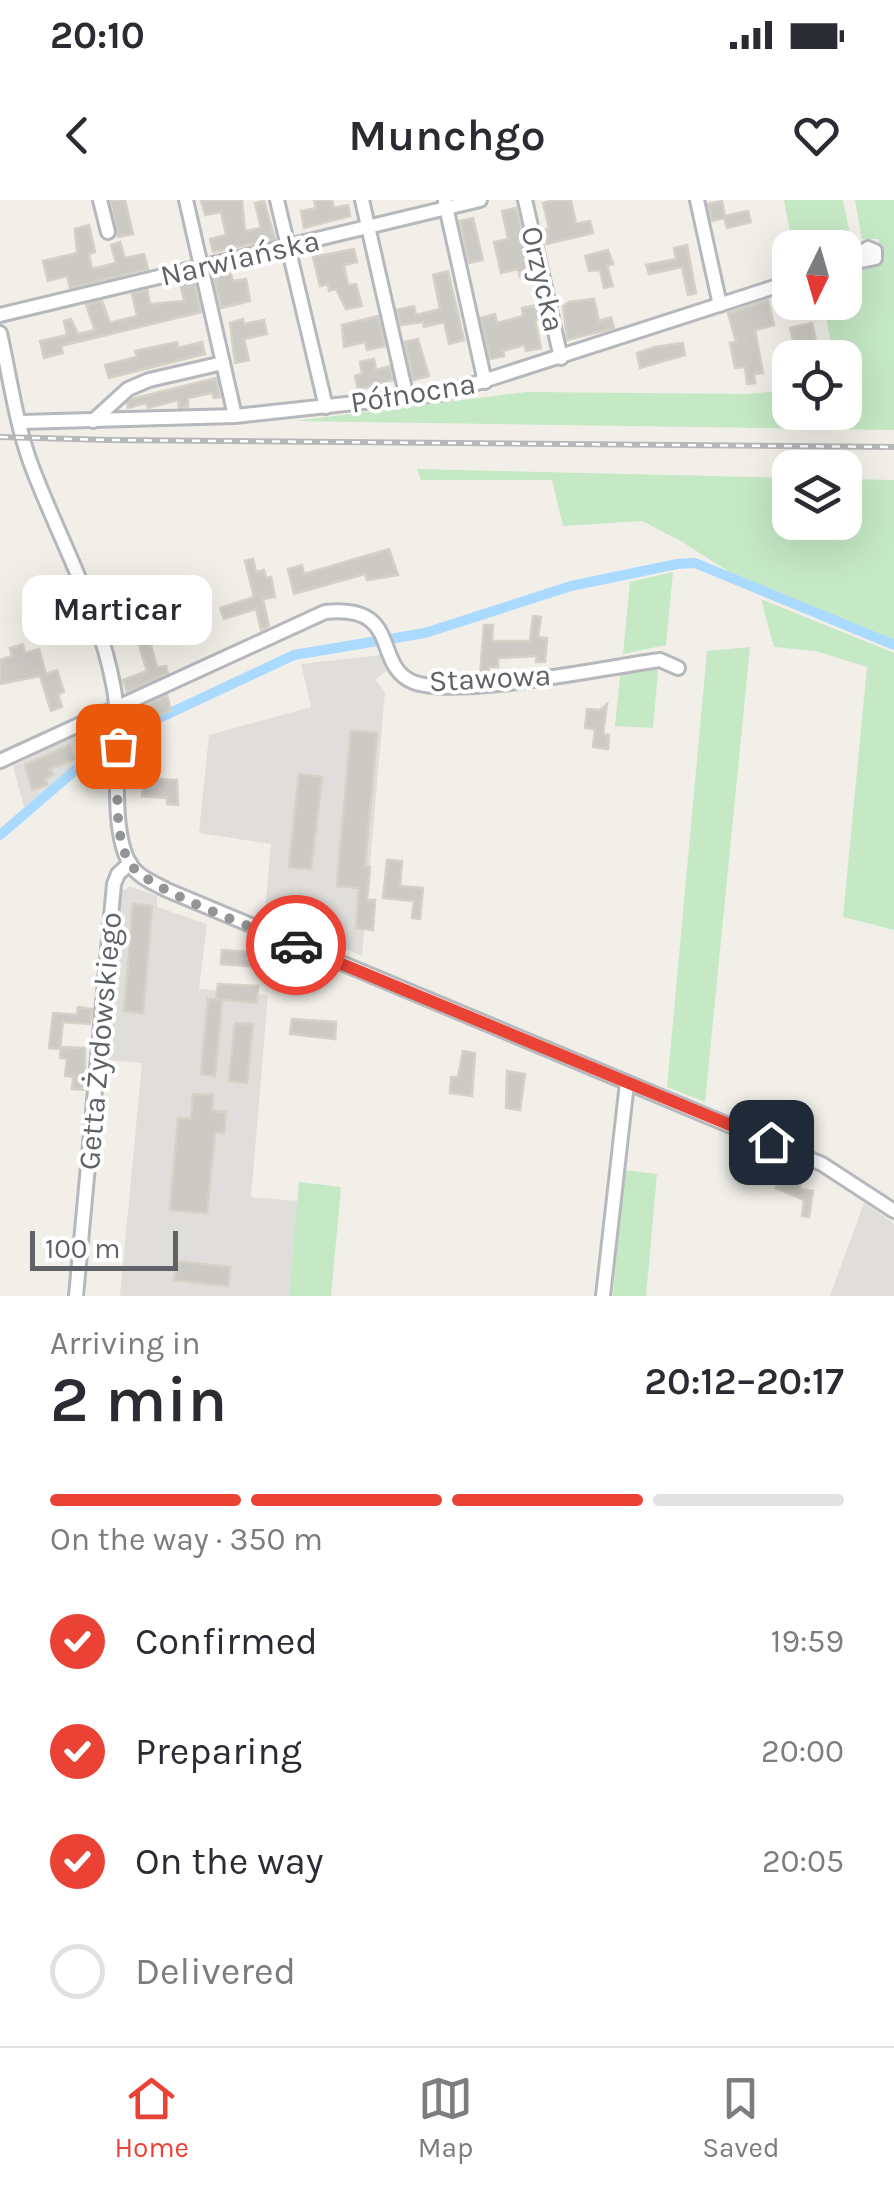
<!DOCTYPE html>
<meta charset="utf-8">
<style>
:root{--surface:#fff;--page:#f2f2f3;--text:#2b2b33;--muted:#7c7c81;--line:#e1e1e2;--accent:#ea4335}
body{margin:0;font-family:Karla,sans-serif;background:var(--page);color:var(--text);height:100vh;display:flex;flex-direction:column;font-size:38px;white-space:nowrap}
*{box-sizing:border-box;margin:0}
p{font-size:32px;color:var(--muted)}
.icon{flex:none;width:55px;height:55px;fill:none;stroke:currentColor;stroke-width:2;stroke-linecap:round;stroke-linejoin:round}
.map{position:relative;height:1096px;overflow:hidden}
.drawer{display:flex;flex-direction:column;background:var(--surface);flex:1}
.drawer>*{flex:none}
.needle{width:65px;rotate:185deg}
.buttons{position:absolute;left:772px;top:30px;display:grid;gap:20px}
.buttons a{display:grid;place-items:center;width:90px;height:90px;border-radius:20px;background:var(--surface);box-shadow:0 10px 40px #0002;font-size:50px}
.scale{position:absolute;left:30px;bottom:25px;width:148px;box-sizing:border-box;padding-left:10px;border:5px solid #5f6368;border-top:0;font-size:28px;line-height:35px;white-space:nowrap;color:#5f6368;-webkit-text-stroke:8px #fff;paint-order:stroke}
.pin{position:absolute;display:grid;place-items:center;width:85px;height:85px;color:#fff;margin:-42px;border-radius:20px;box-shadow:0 5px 15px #0006}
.courier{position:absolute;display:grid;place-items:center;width:100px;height:100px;margin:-50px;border:8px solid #ea4335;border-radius:50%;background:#fff;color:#222;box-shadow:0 2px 12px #0007}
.bubble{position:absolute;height:70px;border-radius:20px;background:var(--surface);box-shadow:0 10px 40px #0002;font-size:32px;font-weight:600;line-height:70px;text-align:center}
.headline em{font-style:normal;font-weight:600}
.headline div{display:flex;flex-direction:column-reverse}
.headline{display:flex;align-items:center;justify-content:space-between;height:170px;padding:0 50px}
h1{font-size:65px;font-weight:600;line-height:75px}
.bar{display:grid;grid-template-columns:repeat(4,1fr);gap:15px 10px;align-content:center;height:120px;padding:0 50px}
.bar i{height:12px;border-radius:8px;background:var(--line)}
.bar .active{background:var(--accent)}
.bar p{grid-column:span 4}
ol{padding:0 50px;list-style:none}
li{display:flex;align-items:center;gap:30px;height:110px}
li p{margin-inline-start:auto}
li .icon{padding:10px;border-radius:50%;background:var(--accent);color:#fff;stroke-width:4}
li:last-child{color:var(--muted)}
li i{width:55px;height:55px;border:5px solid var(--line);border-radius:50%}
.status{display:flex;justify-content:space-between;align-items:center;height:70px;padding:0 50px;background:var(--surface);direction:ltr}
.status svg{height:28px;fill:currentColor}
header{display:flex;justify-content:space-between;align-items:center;height:130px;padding:0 50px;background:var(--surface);font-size:45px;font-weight:600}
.menu{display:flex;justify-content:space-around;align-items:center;height:140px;border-top:2px solid var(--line);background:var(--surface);font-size:28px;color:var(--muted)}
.menu a{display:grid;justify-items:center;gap:5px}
.menu .active{color:var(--accent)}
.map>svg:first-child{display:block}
</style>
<div class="status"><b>20:10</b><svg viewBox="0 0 49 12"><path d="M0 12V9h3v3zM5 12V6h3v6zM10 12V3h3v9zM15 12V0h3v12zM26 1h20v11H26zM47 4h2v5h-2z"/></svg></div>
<header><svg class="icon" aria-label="back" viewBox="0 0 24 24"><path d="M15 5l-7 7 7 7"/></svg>Munchgo<svg class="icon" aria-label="heart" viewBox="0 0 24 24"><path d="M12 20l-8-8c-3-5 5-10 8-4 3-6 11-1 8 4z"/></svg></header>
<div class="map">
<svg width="894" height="1096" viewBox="0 0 894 1096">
<rect width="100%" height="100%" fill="#f1efe8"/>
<g fill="#e0deda">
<polygon points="381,455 386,471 375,480 385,492 362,756 265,712 271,644 199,633 209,535 311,507 301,464"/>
<polygon points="94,525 100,543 24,607 13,566"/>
<polygon points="129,686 157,696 157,707 207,724 199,789 268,795 251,997 298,1001 289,1096 120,1096 142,863 105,860 119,690 126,690"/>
<polygon points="864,1003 894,1024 894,1096 830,1096"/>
</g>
<g fill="#c5e8c5">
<polygon points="784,0 843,0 853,51 845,53 845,48 793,47"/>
<polygon points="855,0 894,0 894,230 294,221 526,192 747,194 790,190 790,212 845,212 845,158 834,157 823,103 845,102 845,71 885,59 878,39 862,39"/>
<polygon points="417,269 790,278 790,322 845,322 845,279 894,280 894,442 740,379 681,341 642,321 563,326 552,280 421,280"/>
<polygon points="673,372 666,445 623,454 630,382"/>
<polygon points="761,399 894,453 894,730 843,717 867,467 816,451 774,447"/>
<polygon points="750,447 705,902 667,887 707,451"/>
<polygon points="652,466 658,471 653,528 615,526 621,468"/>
<polygon points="624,970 657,974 646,1096 613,1096"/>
<polygon points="299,982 341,987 331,1096 289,1096"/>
</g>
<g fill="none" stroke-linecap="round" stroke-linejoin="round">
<polyline stroke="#aadaff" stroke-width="10" points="0,635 108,542 294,455 425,433 571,386 677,364 695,363 894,445"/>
</g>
<g fill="#cccac5" stroke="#d6d1c6" stroke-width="2.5">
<polygon points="110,0 125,0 133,34 118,37"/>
<polygon points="201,0 242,0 245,31 261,28 255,3 264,1 275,39 213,52 210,39 226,35 221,12 205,15"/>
<polygon points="314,0 332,0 334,8 348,5 350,16 304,28 301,11 316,8"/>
<polygon points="555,0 571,0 576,24 590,21 593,33 547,44 546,29 549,28 543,3"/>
<polygon points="722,1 725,16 748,11 751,22 727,28 724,18 712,21 708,4"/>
<polygon points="516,8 532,74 520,77 518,69 501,73 494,42 508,39 502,11"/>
<polygon points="473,18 483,60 469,63 460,21"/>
<polygon points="89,25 95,52 89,54 92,69 116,63 111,45 120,42 125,58 144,54 148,69 70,88 67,76 48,81 43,61 77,53 75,29"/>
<polygon points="687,45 696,93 688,95 682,67 649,74 646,65 676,59 674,48"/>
<polygon points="354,49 357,62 344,65 348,85 356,84 362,106 346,109 336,89 329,91 328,84 320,86 313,57"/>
<polygon points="608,50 613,64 607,66 613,86 604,88 600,70 589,71 585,56"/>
<polygon points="230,71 233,81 246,79 250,101 221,108 214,77"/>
<polygon points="448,71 464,140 449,144 444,122 424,127 423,122 401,125 397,110 414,106 416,115 440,109 433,75"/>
<polygon points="194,79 201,112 61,146 63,153 44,158 40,141 67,135 64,121 71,119 78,134 95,130 86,105 102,101 110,123 137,116 132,94 147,90 150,104 184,101 180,83"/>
<polygon points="594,99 599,121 611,117 614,128 567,140 563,106 569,102"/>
<polygon points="768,100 774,125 755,130 763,173 754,174 755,183 747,184 745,167 735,168 730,143 736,142 728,113"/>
<polygon points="537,105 540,119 535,120 541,148 526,151 524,145 503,151 504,156 490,159 481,118 495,114 497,123 523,116 522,108"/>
<polygon points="378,116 385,146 367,150 365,142 344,147 342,125"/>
<polygon points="243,119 244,124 264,120 267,134 244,139 249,160 235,163 230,123"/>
<polygon points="812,123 819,155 797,158 790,128"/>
<polygon points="418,139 429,176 413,180 405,142"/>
<polygon points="177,142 178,148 202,142 205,154 109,178 105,165 137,157 135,151"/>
<polygon points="683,143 685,155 640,168 637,153 655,147"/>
<polygon points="374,159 376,170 390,166 393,180 358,190 355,176 362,174 360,162"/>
<polygon points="216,178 220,197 214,198 212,193 188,198 188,207 179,208 178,200 148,208 146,203 128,208 127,203 132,199"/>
<polygon points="389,349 398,375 367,380 365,374 294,394 288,369 302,365 304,374"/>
<polygon points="253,359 256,372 264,370 266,378 271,377 275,397 263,399 269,426 261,430 256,409 224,419 220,408 254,397 245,361"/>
<polygon points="162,399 165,407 150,412 160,442 151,445 157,467 166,466 168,473 127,492 123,480 147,471 131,420 121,424 118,417"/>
<polygon points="73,408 80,429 49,435 44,420"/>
<polygon points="533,416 541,417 538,437 547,438 545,462 536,462 537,456 498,458 498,467 489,467 488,475 480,475 484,425 493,425 492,441 530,441"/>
<polygon points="23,444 25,453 39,449 46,474 57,470 64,492 58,494 62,507 51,511 40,476 0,484 0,460 12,456 10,448"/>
<polygon points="167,495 171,510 133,525 130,522 129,513"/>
<polygon points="607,504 603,534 609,535 608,549 593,547 595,529 585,528 587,509 600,510"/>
<polygon points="351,531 377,533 365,666 370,667 367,700 375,700 373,730 356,728 359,688 337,686"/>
<polygon points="69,545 75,559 50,569 53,575 45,578 47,585 32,590 25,565"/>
<polygon points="299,574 322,577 311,669 289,667"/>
<polygon points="144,579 177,580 178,605 167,604 167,598 142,596"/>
<polygon points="387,660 402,661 400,686 423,688 420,719 412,718 414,701 383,698"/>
<polygon points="133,704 152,706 143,813 124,811"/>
<polygon points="222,750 261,753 260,767 221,764"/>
<polygon points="218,784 258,786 257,803 216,799"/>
<polygon points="208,799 222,800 215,876 201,874"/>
<polygon points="78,807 92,809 90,824 63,822 60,849 49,848 53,813 77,815"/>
<polygon points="292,819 336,822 335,839 290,834"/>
<polygon points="235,823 253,824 247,883 229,881"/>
<polygon points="61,847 85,848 85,890 72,889 73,877 65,876 67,859 60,858"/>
<polygon points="463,851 475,853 472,896 450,893 451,877 458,877"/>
<polygon points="507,871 525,874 520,910 506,908"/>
<polygon points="193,894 213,895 212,911 226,912 224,933 215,932 207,1013 170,1010 178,918 191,919"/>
<polygon points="787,973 803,979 799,989 813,991 809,1017 802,1016 804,1000 776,988 777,985 782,986"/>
<polygon points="177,1061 230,1067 228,1086 174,1080"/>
</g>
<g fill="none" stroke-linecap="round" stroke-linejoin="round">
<defs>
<g id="minor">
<polyline points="100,0 108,32"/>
<polyline points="186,0 235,216"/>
<polyline points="277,0 326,207"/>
<polyline points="362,0 407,198"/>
<polyline points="525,0 561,158"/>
<polyline points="697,0 720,105"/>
<polyline points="445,2 485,182"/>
<polyline points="845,64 875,58 875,51 868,48 850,62"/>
<polyline points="0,115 480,0"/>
<path d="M0,133C10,177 16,225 32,267C60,341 100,410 114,489C123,536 107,625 130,664C138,677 154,683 167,690L822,964L894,1011"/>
<polyline points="93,221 128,189 149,180 223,163"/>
<polyline points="21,222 235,216 446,193 790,82"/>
<path d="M0,561L325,412C403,404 372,465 413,482C456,499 607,467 660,460L678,468"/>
<polyline points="76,1096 114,684 118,674 130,663"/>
<polyline points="603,1096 627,883"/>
</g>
</defs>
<use href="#minor" stroke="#b5b8bc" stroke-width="18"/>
<use href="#minor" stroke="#fff" stroke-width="12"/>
<defs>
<polyline id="rail" points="0,237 109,240 894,247"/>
</defs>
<use href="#rail" stroke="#b6b7b8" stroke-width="6"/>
<use href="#rail" stroke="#fff" stroke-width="2.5" stroke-dasharray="8" stroke-linecap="butt"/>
</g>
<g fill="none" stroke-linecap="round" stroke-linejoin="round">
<path stroke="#929495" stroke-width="10" stroke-dasharray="0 18" d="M118,546C119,581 112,631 129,662C144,690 262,730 296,745"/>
<polyline stroke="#ea4335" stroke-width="12" points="296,745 771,942"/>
</g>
<g text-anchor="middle" stroke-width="8" stroke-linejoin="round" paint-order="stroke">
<g font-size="30" fill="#5f6368" stroke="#fff">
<text transform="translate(240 58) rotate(-13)" y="10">Narwiańska</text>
<text transform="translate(543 79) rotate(77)" y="10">Orzycka</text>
<text transform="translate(413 193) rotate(-9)" y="10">Północna</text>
<text transform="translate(490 478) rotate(-3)" y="10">Stawowa</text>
<text transform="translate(100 841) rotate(-85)" y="10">Getta Żydowskiego</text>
</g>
</g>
</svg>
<div class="buttons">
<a><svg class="needle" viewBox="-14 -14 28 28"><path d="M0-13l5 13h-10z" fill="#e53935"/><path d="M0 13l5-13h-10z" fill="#7c7c81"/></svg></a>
<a><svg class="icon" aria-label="locate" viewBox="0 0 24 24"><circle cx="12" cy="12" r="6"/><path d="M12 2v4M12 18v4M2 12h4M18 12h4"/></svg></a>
<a><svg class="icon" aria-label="layers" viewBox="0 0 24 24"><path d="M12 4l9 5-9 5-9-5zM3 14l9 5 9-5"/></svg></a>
</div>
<div class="scale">100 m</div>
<div class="pin" style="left:118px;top:546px;background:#ea580c"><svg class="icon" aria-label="bag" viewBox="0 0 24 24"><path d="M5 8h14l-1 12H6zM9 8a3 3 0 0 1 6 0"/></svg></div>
<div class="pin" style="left:771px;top:942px;background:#1f2937"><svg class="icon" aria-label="home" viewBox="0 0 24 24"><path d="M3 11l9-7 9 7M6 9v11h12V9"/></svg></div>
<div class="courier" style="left:296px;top:745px"><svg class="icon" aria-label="car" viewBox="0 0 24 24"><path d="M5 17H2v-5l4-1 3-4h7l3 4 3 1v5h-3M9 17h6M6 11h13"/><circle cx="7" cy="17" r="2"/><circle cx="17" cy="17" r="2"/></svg></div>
<div class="bubble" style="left:22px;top:375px;width:190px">Marticar</div>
</div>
<section class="drawer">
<div class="headline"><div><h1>2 min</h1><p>Arriving in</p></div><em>20:12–20:17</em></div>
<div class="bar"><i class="active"></i><i class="active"></i><i class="active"></i><i></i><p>On the way · 350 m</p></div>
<ol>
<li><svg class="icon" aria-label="check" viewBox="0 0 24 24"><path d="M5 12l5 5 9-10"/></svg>Confirmed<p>19:59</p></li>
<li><svg class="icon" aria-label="check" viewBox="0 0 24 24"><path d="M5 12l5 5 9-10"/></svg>Preparing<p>20:00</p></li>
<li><svg class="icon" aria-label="check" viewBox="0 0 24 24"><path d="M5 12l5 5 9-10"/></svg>On the way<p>20:05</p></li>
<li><i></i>Delivered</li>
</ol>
</section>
<nav class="menu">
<a class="active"><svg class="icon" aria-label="home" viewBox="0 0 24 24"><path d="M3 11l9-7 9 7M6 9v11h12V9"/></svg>Home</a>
<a><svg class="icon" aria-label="map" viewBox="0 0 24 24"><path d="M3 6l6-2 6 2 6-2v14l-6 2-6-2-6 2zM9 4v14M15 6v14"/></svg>Map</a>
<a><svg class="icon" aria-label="saved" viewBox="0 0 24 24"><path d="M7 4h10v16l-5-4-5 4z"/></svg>Saved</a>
</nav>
